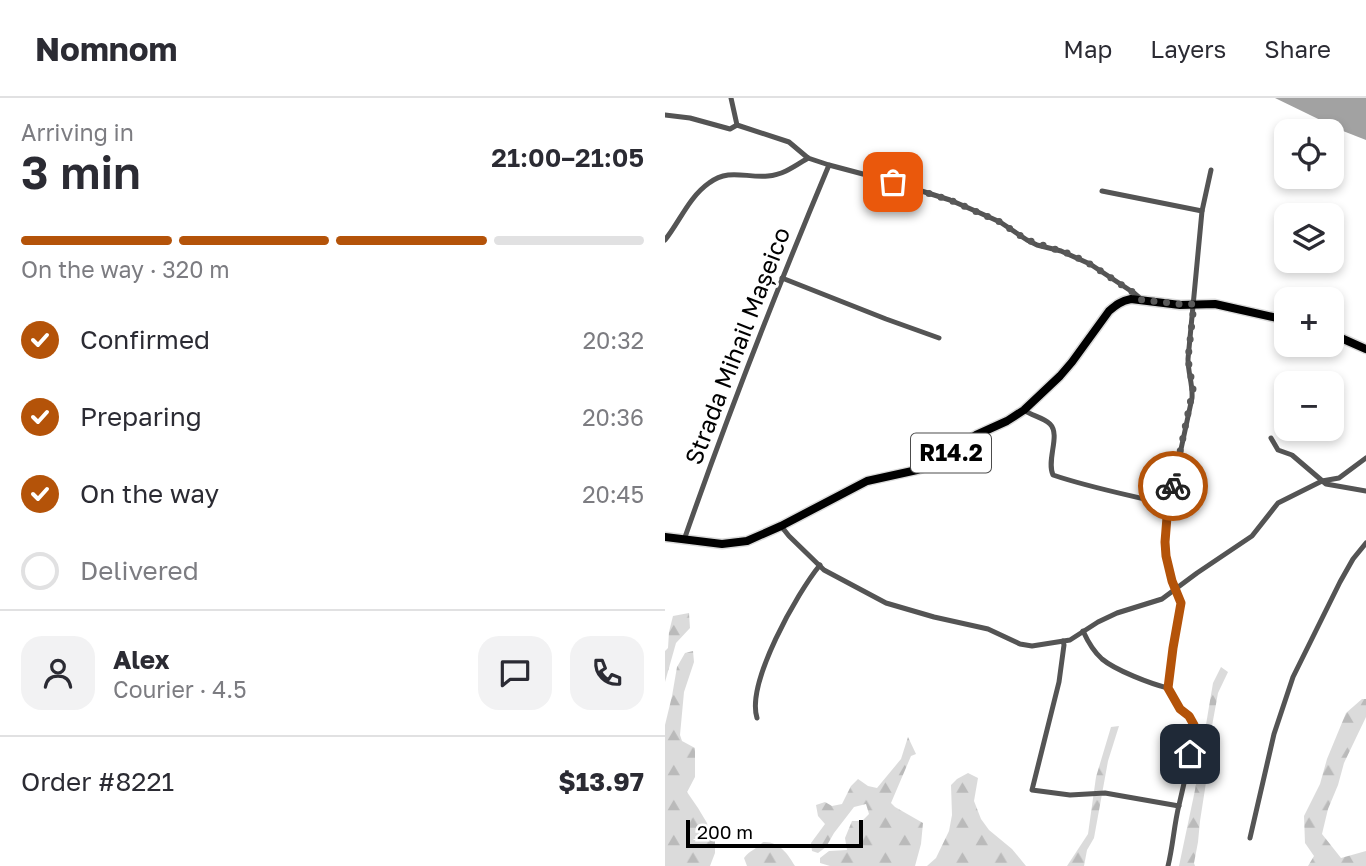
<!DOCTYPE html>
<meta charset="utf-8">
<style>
:root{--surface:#fff;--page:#f2f2f3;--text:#2b2b33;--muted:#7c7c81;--line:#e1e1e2;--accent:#b45309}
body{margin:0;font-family:"Golos Text",sans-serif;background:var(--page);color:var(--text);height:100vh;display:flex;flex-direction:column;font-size:26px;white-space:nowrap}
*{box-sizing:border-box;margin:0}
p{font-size:23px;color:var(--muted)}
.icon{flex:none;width:38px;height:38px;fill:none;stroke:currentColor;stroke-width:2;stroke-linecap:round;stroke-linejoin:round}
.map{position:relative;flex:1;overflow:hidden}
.side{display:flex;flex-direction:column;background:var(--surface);width:665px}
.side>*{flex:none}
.tools{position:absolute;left:609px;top:21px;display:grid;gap:14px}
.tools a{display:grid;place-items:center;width:70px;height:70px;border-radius:14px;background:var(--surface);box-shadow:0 4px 10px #0003;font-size:35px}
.scale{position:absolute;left:21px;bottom:18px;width:177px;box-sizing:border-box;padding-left:7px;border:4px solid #000;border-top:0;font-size:19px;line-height:24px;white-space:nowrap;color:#000;-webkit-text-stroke:5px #fff;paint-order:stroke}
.pin{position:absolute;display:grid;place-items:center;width:60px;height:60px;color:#fff;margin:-30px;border-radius:14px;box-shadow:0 4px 10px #0006}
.courier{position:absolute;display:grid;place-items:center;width:70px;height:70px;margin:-35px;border:5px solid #b45309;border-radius:50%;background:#fff;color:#222;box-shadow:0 2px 9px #0007}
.overview em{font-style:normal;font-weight:600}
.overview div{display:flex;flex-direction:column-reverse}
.overview{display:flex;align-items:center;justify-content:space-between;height:119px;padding:0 21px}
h1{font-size:46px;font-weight:600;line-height:52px}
.bar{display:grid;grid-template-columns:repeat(4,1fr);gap:10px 7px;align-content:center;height:84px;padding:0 21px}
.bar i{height:9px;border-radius:5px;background:var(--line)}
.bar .on{background:var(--accent)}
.bar p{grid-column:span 4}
.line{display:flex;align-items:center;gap:18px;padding:0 21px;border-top:2px solid var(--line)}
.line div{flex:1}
.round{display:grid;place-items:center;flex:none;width:74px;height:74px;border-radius:21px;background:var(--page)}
ol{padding:0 21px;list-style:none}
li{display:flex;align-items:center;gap:21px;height:77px}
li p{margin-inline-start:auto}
li .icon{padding:7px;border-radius:50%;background:var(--accent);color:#fff;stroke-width:4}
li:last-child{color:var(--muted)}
li i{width:38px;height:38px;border:4px solid var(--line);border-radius:50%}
header{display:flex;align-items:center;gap:42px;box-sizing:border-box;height:98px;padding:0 35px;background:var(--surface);border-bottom:2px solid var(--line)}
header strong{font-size:33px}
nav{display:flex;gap:38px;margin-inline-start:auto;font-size:24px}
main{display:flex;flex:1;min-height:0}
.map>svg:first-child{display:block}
</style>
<header>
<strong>Nomnom</strong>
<nav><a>Map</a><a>Layers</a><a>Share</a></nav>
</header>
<main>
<section class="side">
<div class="overview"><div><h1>3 min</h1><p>Arriving in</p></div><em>21:00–21:05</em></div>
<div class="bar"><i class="on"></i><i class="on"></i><i class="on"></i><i></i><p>On the way · 320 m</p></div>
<ol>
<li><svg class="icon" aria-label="check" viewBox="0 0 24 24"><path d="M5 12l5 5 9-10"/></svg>Confirmed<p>20:32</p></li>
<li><svg class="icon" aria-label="check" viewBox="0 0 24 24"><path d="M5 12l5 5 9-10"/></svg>Preparing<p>20:36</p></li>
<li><svg class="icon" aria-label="check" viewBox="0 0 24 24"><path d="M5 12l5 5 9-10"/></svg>On the way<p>20:45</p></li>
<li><i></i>Delivered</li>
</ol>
<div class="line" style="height:126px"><a class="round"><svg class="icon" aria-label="person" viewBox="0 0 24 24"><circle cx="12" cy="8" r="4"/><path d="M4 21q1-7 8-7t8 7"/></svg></a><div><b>Alex</b><p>Courier · 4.5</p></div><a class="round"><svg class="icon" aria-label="chat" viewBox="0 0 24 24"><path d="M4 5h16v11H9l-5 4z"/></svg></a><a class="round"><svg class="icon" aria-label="phone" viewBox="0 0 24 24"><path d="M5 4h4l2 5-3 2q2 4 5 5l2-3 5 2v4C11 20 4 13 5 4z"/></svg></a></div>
<div class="line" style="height:91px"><div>Order #8221</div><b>$13.97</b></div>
</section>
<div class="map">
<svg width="701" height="768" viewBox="0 0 701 768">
<defs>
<pattern id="forest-firs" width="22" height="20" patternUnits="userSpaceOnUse" patternTransform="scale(1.75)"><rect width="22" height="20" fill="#dbdbdb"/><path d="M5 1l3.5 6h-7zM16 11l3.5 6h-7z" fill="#bababa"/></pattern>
</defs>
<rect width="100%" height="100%" fill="#fff"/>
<g fill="url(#forest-firs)">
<polygon points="24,515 25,530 11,545 0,584 0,553 3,550 4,534 8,518"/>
<polygon points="28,553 29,564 19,594 15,637 17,643 30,650 30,679 22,694 33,710 42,725 44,735 50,743 50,755 45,768 0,768 0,627 7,598 12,569 20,555"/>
<polygon points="556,569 563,574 553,595 547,628 542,656 542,678 535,723 533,744 529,765 530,768 514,768 530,692 548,585"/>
<polygon points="697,601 701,601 701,619 679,665 673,687 663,711 657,736 676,760 701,753 701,768 643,768 649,758 640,745 639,718 655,686 662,661 681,615"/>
<polygon points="454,628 443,663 429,740 422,752 419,768 402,768 423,736 431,679 446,629"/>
<polygon points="243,639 251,656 246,658 226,705 230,709 258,725 256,746 250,768 165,768 155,765 155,760 164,753 182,752 180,740 187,723 197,723 204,716 201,706 189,709 169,735 161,749 153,755 147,753 146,745 160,726 153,718 151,707 160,704 167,708 177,706 186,688 193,681 203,688 212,690 236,661"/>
<polygon points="303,675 313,680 309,703 316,721 324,732 347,751 361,768 262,768 271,760 284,733 287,717 286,687 292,681"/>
<path d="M98,744C114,743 123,756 130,768H82L79,760C85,752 92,751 98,744Z"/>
</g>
<polygon fill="#a2a2a2" points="610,0 701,0 701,42 678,33"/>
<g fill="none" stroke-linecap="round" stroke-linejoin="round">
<defs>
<g id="primary">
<polyline points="667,236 701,251"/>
<path d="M0,439L57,446L82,443L116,428L202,383L252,372L273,364L311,337L342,323L359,312L395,278L407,264L444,213C451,207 456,203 466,201L515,207L550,206L621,222"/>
</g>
</defs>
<use href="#primary" stroke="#dbdbdb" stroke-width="11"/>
<g stroke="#545454" stroke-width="5">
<polyline points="66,0 72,27 124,44 143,60 164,67 228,84 285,102 315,115 335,124 362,142 372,147 396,153 425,166 469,195 477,202"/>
<polyline points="0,17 25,20 65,31 72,27"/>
<polyline points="437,93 537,113"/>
<path d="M0,142C15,123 24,99 44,85C64,70 80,80 103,78C118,77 130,68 143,60"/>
<polyline points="117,180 221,221 274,240"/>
<path d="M359,312C367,318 378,319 385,326C396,337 381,362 388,377C426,390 465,397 504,407"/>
<polyline points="606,340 613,352 627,357 661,386 701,393"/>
<polyline points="116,428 124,438 159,472 221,505 269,519 323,531 355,546 367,548 405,542 433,524 452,515 497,501 532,475 587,438 613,405 657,383 674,380 701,360"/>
<path d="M19,442C63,316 112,191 164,67"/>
<path d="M418,533C423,544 428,553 437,561C450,572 486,586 503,590"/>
<polyline points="398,543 399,547 394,584 367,692 405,697 440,695 514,708"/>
<path d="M92,620C81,585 132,495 155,467"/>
<polyline points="585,740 609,636 628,579 675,484 688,461 701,445"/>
<path d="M503,768C508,748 509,727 514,707C520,682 525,659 529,634V627L524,618L515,611L503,590L508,550L516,505L513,495L508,488L501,458L500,433L504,407L527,300C528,287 523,275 523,261L537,113L546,72"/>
</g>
<use href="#primary" stroke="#000" stroke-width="8"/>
</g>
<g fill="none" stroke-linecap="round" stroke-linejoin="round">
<polyline stroke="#595959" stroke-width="7" stroke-dasharray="0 12.6" points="228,84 285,102 335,124 362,142 405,156 425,166 469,195 477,202 515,206 529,206 523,261 528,291 508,388"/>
<polyline stroke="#b45309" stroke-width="9" points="508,388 502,419 500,444 501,458 507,483 516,505 508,550 503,590 515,611 524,618 529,627 525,656"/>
</g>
<g text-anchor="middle" stroke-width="6" stroke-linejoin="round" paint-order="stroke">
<rect fill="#fff" stroke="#4c4c4c" stroke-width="2" x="246" y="335.5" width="80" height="39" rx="5"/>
<g font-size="23" font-weight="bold" fill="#000">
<text x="286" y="363">R14.2</text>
</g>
<g font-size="24" fill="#000" stroke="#fff">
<text transform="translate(73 248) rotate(-69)" y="8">Strada Mihail Mașeico</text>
</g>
</g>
</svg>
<div class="tools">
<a><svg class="icon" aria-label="locate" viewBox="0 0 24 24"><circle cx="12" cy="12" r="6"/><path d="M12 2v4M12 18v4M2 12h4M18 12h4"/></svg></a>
<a><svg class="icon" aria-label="layers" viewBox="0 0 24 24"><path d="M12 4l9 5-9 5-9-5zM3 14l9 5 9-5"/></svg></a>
<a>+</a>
<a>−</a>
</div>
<div class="scale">200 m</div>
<div class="pin" style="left:228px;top:84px;background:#ea580c"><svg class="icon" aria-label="bag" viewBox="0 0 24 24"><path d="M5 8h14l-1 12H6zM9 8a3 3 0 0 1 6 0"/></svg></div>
<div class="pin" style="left:525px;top:656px;background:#1f2937"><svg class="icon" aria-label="home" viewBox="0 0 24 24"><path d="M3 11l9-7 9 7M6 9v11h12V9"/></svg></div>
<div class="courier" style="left:508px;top:388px"><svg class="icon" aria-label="bike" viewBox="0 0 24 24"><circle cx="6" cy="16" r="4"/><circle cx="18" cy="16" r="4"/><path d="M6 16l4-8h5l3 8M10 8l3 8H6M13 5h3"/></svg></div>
</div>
</main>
